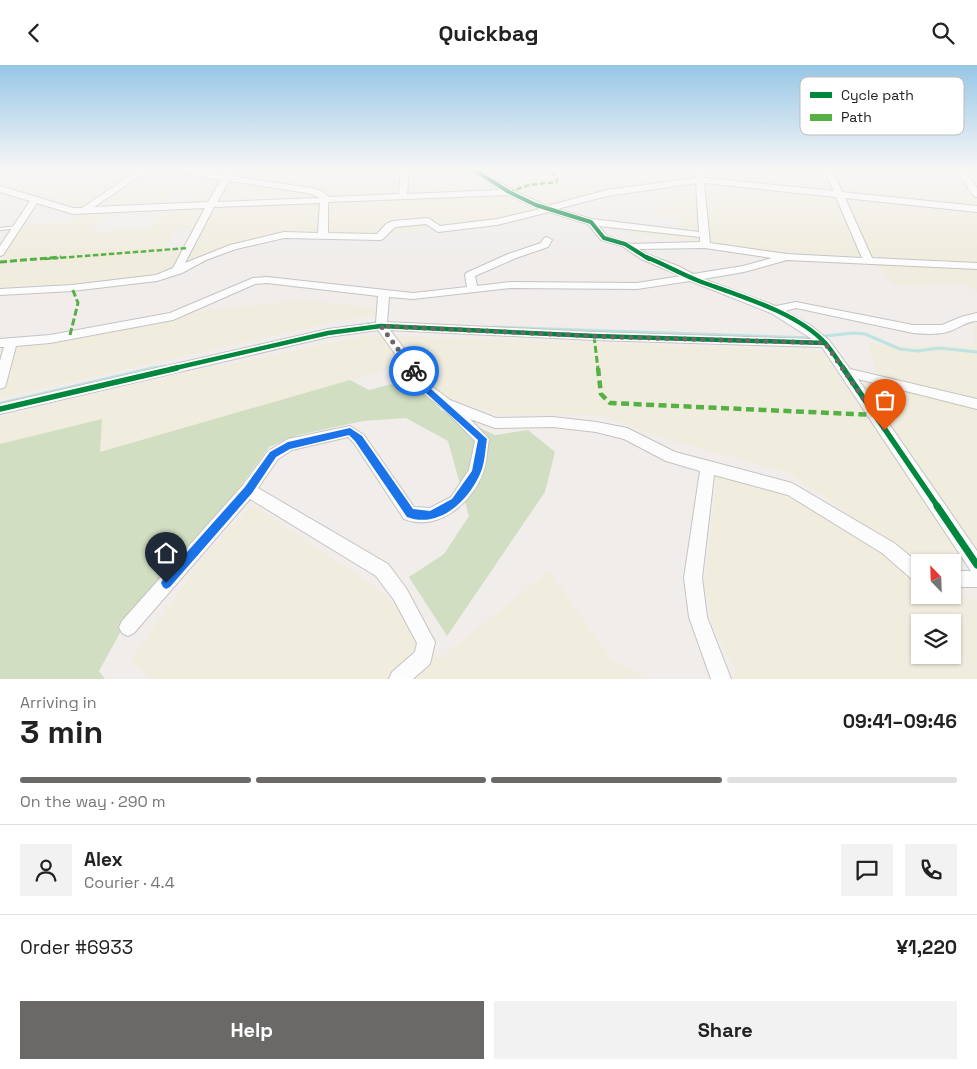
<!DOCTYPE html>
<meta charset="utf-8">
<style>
:root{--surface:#fff;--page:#f2f2f2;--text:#222;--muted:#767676;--line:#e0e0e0;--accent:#6a6968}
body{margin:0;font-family:"Space Grotesk",sans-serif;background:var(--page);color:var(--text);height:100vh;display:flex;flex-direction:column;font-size:19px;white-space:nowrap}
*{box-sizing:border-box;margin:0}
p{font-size:16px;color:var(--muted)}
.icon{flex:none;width:28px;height:28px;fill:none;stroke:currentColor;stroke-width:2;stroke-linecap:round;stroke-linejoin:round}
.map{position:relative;height:614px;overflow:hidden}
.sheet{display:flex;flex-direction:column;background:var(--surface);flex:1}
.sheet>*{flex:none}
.needle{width:32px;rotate:337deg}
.controls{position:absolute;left:911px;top:489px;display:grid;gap:10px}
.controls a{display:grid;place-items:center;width:50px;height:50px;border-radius:0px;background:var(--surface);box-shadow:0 1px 4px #0004;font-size:25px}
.pin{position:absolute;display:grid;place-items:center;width:42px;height:42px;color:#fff;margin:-51px -21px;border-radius:50% 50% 50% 0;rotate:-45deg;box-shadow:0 0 5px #0007}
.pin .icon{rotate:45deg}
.courier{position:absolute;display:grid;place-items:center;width:50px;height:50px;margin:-25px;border:4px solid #1a73e8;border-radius:50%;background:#fff;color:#222;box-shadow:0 1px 6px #0007}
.overview em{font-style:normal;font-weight:700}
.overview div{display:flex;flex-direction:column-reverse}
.overview{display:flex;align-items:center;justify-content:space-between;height:85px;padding:0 20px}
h1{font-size:32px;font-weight:700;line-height:38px}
.bar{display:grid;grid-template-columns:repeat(4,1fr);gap:8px 5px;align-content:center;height:60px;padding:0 20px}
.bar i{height:6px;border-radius:4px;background:var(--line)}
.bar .active{background:var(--accent)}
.bar p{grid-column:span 4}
.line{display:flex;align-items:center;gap:12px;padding:0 20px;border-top:1px solid var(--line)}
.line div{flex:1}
.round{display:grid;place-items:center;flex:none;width:52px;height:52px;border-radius:0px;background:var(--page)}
.cta{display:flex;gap:10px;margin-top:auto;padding:10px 20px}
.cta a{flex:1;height:58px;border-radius:0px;background:var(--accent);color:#fff;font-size:20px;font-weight:700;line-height:58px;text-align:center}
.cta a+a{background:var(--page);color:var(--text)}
header{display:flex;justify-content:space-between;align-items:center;height:65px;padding:0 20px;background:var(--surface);font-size:22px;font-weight:700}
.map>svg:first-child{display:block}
</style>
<header><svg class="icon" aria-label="back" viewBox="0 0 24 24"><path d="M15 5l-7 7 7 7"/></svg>Quickbag<svg class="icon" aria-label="search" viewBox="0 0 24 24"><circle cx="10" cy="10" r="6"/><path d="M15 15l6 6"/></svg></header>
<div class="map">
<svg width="977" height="614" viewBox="0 0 977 614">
<rect width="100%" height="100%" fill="#f0edeb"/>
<g fill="#f0eddf" fill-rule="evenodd">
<polygon points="36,104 70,104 84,108 91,104 142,104 134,110 185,114 189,110 222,114 209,137 188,138 196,126 173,126 161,140 80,142 10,122 38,105"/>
<polygon points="236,104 273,104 274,106 324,114 327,104 401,104 401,130 219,136"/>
<polygon points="411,104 468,104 501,125 411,129"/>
<polygon points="478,104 977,104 977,197 764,186 712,178 633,170 632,164 676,168 676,154 656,152 660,120 617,124 547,140 514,127"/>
<polygon points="507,130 537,145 496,155 376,170 317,167 283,168 232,181 199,192 186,194 216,143"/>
<polygon points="205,144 194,164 176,165 164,186 182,185 171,204 158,210 72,220 37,219 0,224 0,196 23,160 72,156 78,149 107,148 91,167 148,164 164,145"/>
<polygon points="877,199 977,204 977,227 961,218 895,221"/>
<polygon points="305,235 375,243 378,250 341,255 0,333 0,282 33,281 156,259 206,245"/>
<polygon points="974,259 977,260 977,485 861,316 880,320 868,277 896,281 975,280"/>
<polygon points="369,270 822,286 967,498 914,495 789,408 664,373 600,350 499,350 444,331 413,297 100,388 102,354 0,379 0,352 139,318"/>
<path d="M717,411L787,431L887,489L920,520V530L953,529L977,535V614H731L736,607L713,561L704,520ZM920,558H952V590H920Z"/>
<polygon points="252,439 385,529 439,594 549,506 612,595 651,614 149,614 131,595 204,491"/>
</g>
<polygon fill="#d1dec1" points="411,314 441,345 495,370 528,365 555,387 545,427 447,571 409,512 444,489 469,451 448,376 406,353 363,356 298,370 269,382 239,423 127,555 99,606 105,614 0,614 0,379 102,354 100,387 350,315 369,325"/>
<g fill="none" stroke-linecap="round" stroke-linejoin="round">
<g stroke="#bfe2e3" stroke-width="3">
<polyline points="494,262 812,273"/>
<polyline points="340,263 375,258"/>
<polyline points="825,271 853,268 865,269 900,284 918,286 939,283 977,287"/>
<polyline points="151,304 165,301"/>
</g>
<polyline stroke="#bfe2e3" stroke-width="4.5" points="1,339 156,303"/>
<defs>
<polygon id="lane" points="17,161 19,161 19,163 0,165 0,163"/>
<g id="street">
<polygon points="1,104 11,104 0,111"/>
<path d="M140,104H150L94,142L208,137L221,115L163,104H186L224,110L227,104H235L231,111L312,123L322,126L329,132L399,129L401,104H409L407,129L500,125L469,104H479L512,125L547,141L607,125L696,113L695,104H703L704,113L834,126L824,104H832L842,127L977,141V147L845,133L872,193L977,198V204L787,195L744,207L703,214L776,241L796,237L913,260H942L961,252L977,248V256C967,256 959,263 950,266C938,270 925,269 913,268L796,243L785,246L810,260L829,275L850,304L977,334V344L858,314L977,486V522H952V506H971L822,282L594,275L390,265L434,323L450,335L496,353L553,352L596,357L627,363L675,387L792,418L894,478L920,499V518L914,516L882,488L788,430L714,410L702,513L707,552L731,614H711L689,552L684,513L700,406L666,396L624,374L596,367L553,362L495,363L470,354L489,374C487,385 487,398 483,408C471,439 438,467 404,454L354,378L348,372L292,385L278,394L258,423L388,499L406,523L435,577L430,599L413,614H389L392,607L415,587L417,578L394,535L376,511L250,434L134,568L128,571L122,568L119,562L122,556L243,420L268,386L288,374L350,361L364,370L414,442L430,443L451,432L469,405L475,376L444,344L424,329L378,265L328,272L0,349V339L328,264L376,258L378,231L267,218L255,219L173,255L50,278L16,281L6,319L5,322L0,324V296L4,282H0V274L50,270L170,248L253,213L267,212L413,228L467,222L465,210L466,208L508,189L541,178L544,173L547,172L552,175L548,182L516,193L475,211L477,221L511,217L637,218L681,211L641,194L622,181L601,175L588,159L549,147L497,160L438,167L426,159L395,162L383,174L380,175L284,173L236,184L206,195L182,208L157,216L72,226L0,230V224L72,220L156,210L173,203L205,143L73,149L37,138L3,190L0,191V181L30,136L0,127V121L73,143H82ZM229,116L308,128L320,133L217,137ZM696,118L699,167L592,154L557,144L607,131ZM704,118L836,132L862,193L787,189L710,178ZM508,130L540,144L497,154L440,161L428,153L393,156L386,159L377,169L328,168V137ZM320,138L318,168L284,167L230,180L185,198L214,142ZM599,161L700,172V177L631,179L607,171ZM705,183L772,193L743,201L693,209L678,201L649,190L639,184ZM690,216L771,248L812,274L594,267L387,257L389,232L413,234L511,223L637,224Z"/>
<polygon points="954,104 962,104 977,123 977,132 974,131"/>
</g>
</defs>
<use href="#lane" stroke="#c6c4c3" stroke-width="2"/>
<use href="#street" stroke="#c6c4c3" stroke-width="2"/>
<use href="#lane" fill="#fdfcfc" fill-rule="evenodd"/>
<use href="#street" fill="#fdfcfc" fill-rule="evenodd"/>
<g stroke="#55b145" stroke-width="2.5" stroke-dasharray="5.5 2.5" stroke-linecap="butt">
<polyline points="509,127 529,120 557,117 557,114 549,104"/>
<polyline points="45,194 188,183"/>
</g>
<g stroke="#55b145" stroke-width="3" stroke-dasharray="7 3" stroke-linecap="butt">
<polyline points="0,197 61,192"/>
<polyline points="70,270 78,238 72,223"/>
<polyline points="594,271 598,304"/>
</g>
<polyline stroke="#55b145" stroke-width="4.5" stroke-dasharray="8 4.5" stroke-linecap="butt" points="598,303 601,329 610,338 875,350"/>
<defs>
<polyline id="cycleway-far3" points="473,104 509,127 536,140 591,157 604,173 625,179 649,194"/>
<g id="cycleway-far2">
<path d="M646,192C664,199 681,209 699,216C737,230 799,248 826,279C833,287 838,296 844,304"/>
<polyline points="171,304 328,268 381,261 594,271 825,278"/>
</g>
<g id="cycleway-far1">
<polyline points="843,303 938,442"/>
<polyline points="0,344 177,303"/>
</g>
<polyline id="cycleway" points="937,441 977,500"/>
</defs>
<use href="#cycleway-far3" stroke="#fff" stroke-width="6"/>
<use href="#cycleway-far2" stroke="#fff" stroke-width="7"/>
<use href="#cycleway-far1" stroke="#fff" stroke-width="9"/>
<use href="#cycleway" stroke="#fff" stroke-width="10"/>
<use href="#cycleway-far3" stroke="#00873e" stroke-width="4"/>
<use href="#cycleway-far2" stroke="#00873e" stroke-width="4.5"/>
<use href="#cycleway-far1" stroke="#00873e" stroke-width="5.5"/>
<use href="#cycleway" stroke="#00873e" stroke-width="7"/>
</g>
<linearGradient id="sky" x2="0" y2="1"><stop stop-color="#97c6e6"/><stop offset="0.55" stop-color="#f8f7f6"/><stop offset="1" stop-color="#f8f7f6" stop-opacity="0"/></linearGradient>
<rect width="977" height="190" fill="url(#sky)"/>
<path fill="#1a73e8" d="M414,303L417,304L431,324L487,374C485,385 485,399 480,409C468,436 439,464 407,452L355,376L349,370L290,384L276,392L252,428L170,522L166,524L163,522L161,518L163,514L245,422L270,387L288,377L350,363L362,371L413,444L430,446L452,434L472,406L478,375L426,328L410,306Z"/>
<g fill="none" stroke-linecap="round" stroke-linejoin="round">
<polyline stroke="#6a6968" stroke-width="5" stroke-dasharray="0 9" points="414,306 381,261 613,272 825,278 885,365"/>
</g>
<rect x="800" y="12" width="164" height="58" rx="8" fill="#fff" stroke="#bdbdbd" stroke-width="1"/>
<rect x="810" y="27" width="22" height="6" fill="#00873e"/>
<rect x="810" y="49" width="22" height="7" fill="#55b145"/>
<g font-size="14" fill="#222">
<text x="841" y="35">Cycle path</text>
<text x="841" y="57">Path</text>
</g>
</svg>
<div class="controls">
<a><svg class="needle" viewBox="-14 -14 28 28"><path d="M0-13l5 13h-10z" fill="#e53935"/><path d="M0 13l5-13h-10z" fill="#767676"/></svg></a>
<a><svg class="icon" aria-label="layers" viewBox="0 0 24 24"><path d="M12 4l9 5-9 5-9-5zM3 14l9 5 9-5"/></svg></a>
</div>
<div class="pin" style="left:885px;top:365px;background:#ea580c"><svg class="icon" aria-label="bag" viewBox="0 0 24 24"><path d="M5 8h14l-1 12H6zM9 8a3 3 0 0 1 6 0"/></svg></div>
<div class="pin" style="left:166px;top:518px;background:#1f2937"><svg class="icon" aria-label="home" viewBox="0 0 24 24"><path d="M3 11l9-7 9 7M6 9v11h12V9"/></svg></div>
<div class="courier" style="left:414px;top:306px"><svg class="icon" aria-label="bike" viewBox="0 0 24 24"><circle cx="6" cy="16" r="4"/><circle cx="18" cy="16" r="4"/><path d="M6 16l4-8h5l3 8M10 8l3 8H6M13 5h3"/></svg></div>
</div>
<section class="sheet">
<div class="overview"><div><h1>3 min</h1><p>Arriving in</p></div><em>09:41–09:46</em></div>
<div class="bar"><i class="active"></i><i class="active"></i><i class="active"></i><i></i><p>On the way · 290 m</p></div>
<div class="line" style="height:90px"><a class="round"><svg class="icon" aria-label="person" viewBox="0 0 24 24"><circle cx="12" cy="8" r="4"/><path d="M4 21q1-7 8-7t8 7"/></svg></a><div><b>Alex</b><p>Courier · 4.4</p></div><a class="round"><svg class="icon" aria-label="chat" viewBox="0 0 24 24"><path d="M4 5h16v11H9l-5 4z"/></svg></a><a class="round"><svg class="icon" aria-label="phone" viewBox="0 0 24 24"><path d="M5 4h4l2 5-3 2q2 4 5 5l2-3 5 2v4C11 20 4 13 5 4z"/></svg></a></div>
<div class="line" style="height:65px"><div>Order #6933</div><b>¥1,220</b></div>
<div class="cta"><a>Help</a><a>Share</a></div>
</section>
